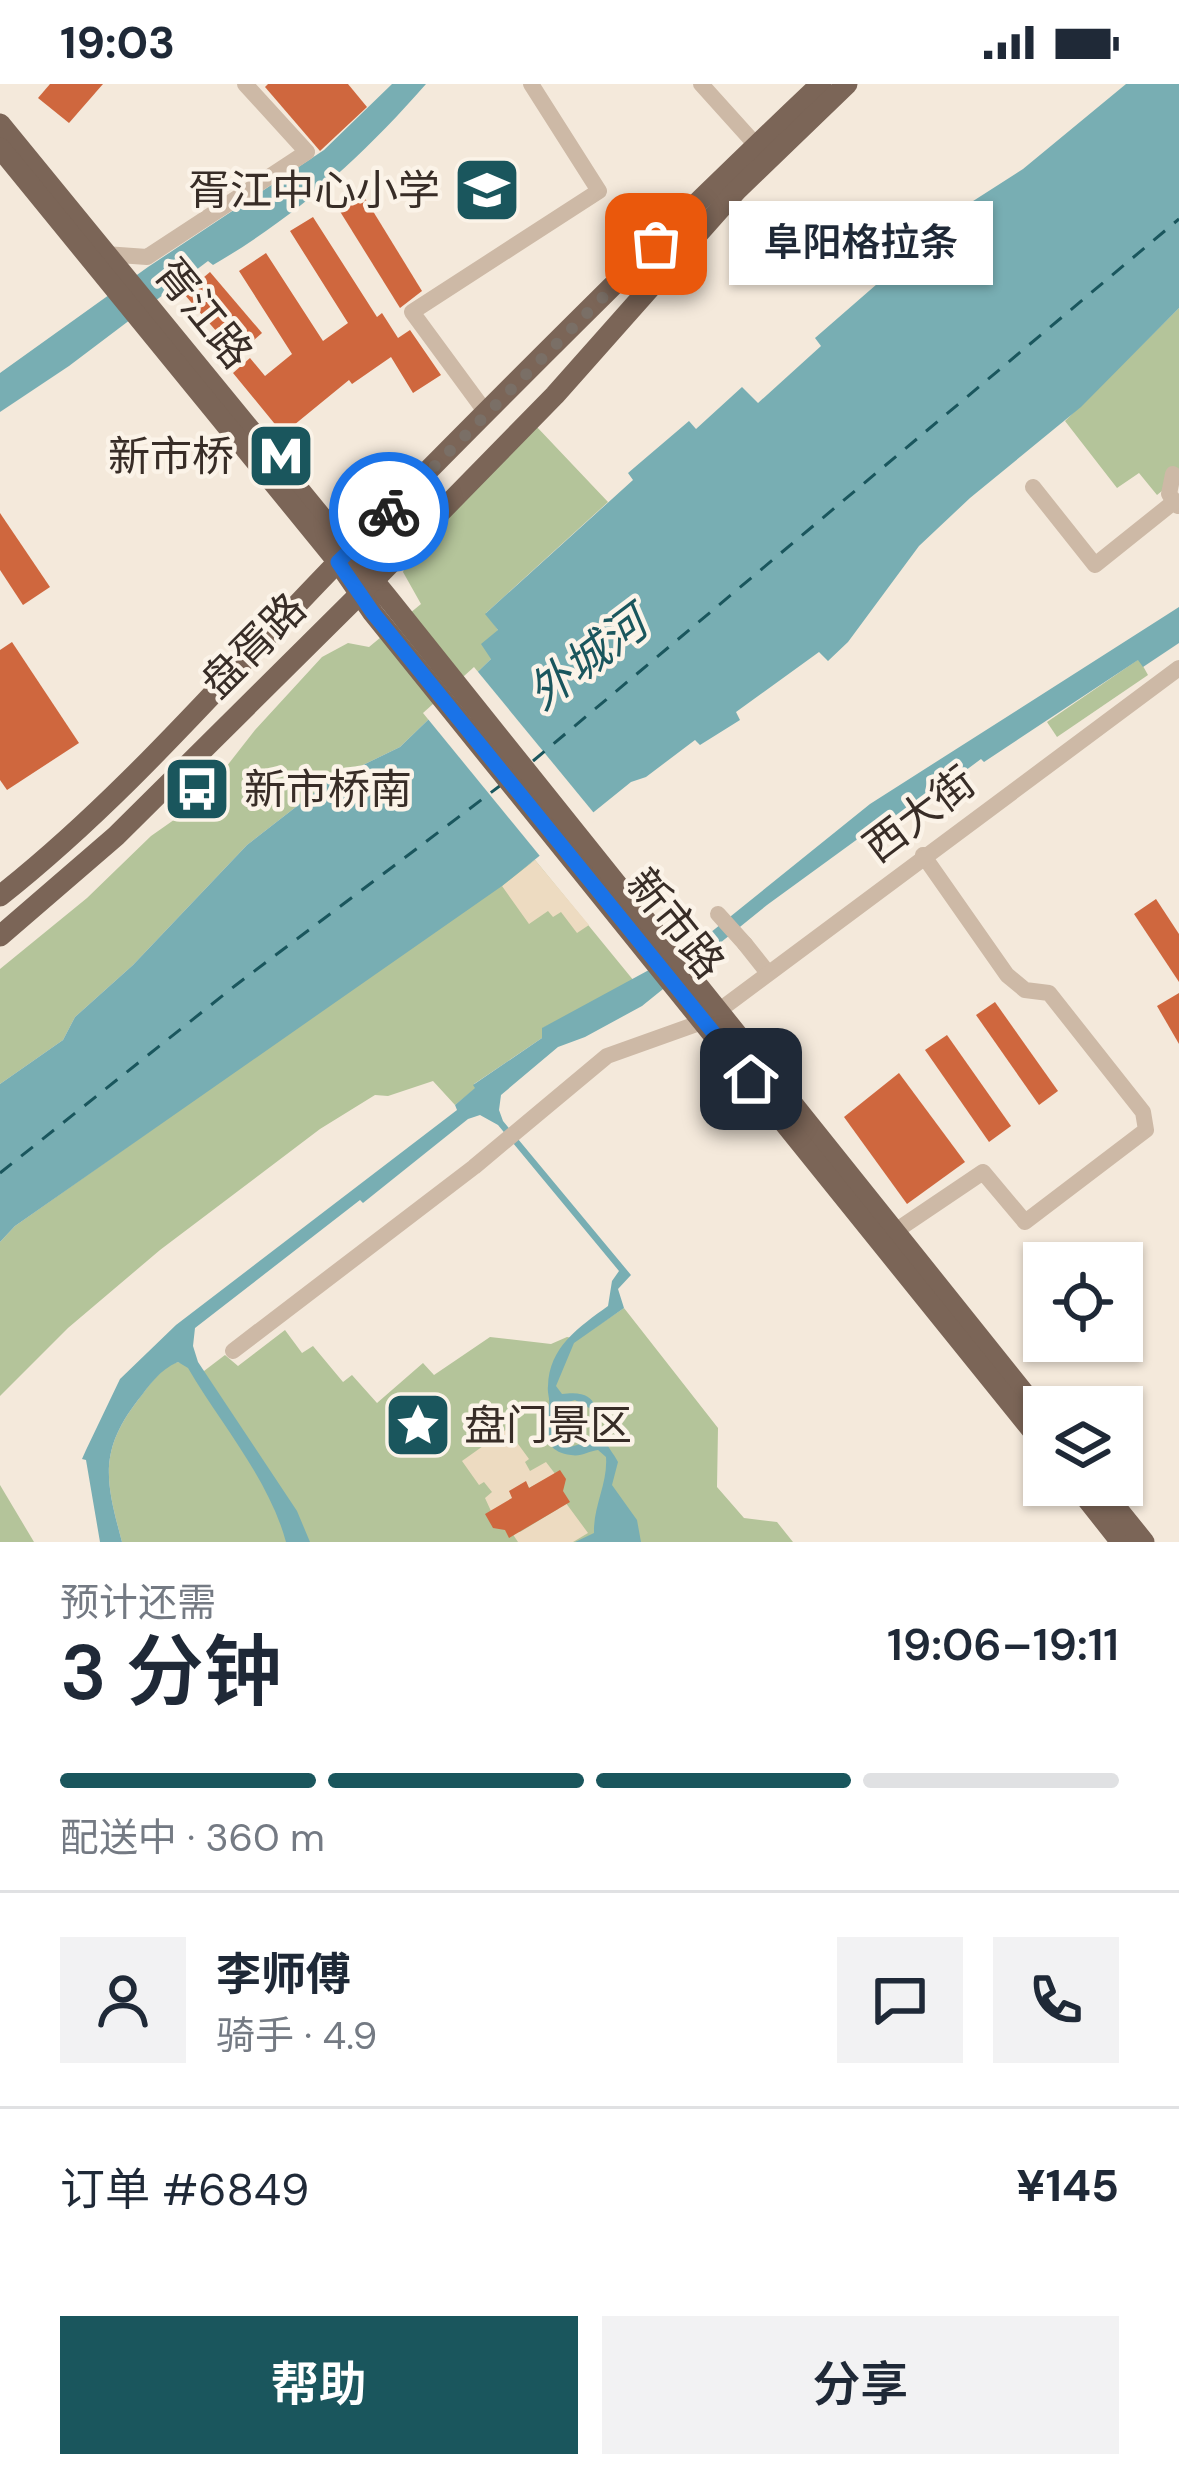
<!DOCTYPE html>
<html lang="zh">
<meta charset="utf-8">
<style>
:root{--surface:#fff;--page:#f2f2f3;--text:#1f2937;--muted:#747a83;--line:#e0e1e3;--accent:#1a565d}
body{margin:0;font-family:"DM Sans","Noto Sans SC",sans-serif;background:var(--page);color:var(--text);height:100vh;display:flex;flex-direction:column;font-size:45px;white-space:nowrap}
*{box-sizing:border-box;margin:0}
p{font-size:39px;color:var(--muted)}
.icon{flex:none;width:66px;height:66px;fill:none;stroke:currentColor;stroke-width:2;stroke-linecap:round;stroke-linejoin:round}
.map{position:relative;height:1458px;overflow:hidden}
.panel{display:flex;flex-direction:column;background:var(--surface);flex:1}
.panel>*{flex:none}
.tools{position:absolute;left:1023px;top:1158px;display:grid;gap:24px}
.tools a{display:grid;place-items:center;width:120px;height:120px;border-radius:0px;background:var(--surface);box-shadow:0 3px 9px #0004;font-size:60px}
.pin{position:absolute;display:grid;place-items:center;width:102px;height:102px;color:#fff;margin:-51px;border-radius:24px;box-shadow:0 6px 18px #0006}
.courier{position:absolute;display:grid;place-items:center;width:120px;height:120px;margin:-60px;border:9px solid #1a73e8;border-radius:50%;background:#fff;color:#222;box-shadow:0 3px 15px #0007}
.bubble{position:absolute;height:84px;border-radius:0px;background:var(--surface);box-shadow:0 3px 9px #0004;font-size:39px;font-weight:600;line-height:84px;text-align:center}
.overview em{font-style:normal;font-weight:600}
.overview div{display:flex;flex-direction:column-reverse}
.overview{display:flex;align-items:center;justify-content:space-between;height:204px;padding:0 60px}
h1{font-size:78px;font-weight:600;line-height:90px}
.bar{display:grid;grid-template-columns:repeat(4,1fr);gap:18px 12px;align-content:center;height:144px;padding:0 60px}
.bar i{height:15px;border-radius:9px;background:var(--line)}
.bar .current{background:var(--accent)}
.bar p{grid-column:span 4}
.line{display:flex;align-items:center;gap:30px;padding:0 60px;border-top:3px solid var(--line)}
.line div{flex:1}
.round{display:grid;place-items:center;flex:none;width:126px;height:126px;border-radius:0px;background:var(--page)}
.primary-button{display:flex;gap:24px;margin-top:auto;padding:24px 60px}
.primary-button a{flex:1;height:138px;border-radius:0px;background:var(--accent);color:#fff;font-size:48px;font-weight:600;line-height:138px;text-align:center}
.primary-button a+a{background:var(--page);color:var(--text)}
.status{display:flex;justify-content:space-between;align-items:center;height:84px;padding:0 60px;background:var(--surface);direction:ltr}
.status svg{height:33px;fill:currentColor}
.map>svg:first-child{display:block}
</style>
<div class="status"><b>19:03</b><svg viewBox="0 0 49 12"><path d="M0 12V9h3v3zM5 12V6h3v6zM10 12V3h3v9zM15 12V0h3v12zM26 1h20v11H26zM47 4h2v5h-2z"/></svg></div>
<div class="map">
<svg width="1179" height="1458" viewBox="0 0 1179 1458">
<rect width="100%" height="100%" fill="#f4e9db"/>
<g fill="#b4c49a">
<polygon points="1179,224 1179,393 1157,411 1139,389 1117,404 1065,337"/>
<polygon points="536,342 608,418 486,529 498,546 492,574 400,663 328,698 247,761 133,881 75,933 63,956 0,1000 0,885 87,814 151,752 198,719 255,646 322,573 348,559 369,563 421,520 403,488 408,474"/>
<polygon points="1139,575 1148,591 1057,653 1047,638"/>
<polygon points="535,776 634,897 543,944 542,954 474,1000 476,1004 455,1021 433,997 388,1012 375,1011 320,1045 160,1166 68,1244 0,1312 0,1158 15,1142"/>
<path d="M624,1224L718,1344L717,1403L744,1434L777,1438L793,1458H122C106,1398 98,1368 138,1316C147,1304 156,1291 169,1281L178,1278L204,1287L225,1271L238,1282L285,1246L302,1269L313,1262L343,1298L352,1291L377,1319L423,1279L434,1291L490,1253L551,1260L567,1253L578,1255Z"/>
<polygon points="0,1401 34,1458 0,1458"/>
</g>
<g fill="#eddbc1">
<polygon points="535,776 540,782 589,841 577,849 561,828 553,833 548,827 529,840 502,802"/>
<polygon points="507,1345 529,1375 525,1378 530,1387 546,1378 559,1395 542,1397 529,1404 526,1398 496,1438 485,1414 492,1408 484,1398 479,1401 462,1377"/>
<polygon points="560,1411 588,1449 573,1458 518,1458 510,1446 520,1448 558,1425"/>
</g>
<g fill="#78aeb3" fill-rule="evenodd">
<path d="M392,0H426C362,73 297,132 213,181L208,177L69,282L0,328V289L148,183L324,66Z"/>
<polygon points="1126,0 1179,0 1179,224 1081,323 970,414 919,462 848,558 828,577 819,568 736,628 740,636 700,661 695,656 646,693 631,698 502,802 15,1142 0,1158 0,1000 63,956 75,933 133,881 247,761 328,698 400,663 491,575 481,560 498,546 485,530 633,396 628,389 689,337 696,345 742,303 758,319 821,262 815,254 970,119 1023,85"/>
<path d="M1179,523V559L1143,583L1138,576L984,678L981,675L942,704L939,701L895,733L892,730L767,821L642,922L585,953L558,963L501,1011L499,1026L503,1037L631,1191L618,1205L624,1224L574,1259L556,1302L562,1310C601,1305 594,1326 603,1352C606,1361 614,1370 618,1378L612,1401L637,1436L641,1458H575L594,1449C593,1423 608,1399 606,1373L598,1366C589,1367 581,1373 571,1371C540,1367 545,1342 549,1321C550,1314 547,1309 548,1302C549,1263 579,1243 608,1222L612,1197L619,1187L498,1041L480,1031L468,1035L363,1119L360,1116L195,1244L193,1262L198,1278L297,1427L310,1458H286C269,1395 220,1339 188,1284L178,1278C159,1286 150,1301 138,1316C98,1368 106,1398 122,1458H100L86,1376L82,1375L86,1366L120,1295L176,1241L457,1026L455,1021L475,1004L473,1001L542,954V944L695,861L870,720ZM575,1316L591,1325L596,1342L587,1358L570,1363L554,1354L549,1337L558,1321Z"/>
</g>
<polygon fill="#f4e9db" points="474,583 598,734 544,777 423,629"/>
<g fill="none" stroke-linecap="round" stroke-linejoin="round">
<g stroke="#1a565d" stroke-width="3" stroke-dasharray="15 12" stroke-linecap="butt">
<polyline points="533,677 1179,135"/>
<polyline points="0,1089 236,901 501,701"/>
</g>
</g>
<g fill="#cf673e">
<polygon points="50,0 103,0 69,39 38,14"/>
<polygon points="268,0 348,0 367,23 320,67 265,3"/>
<polygon points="360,106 422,207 400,224 336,121"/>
<polygon points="313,133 377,233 382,229 398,254 410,246 441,291 413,309 391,273 352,300 349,296 283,350 233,289 250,274 265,292 292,270 239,187 266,169 323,257 348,239 290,147"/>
<polygon points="210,188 262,249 237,271 184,210"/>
<polygon points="0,429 50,503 23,521 0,486"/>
<polygon points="12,558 79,659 7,706 0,696 0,566"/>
<polygon points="1156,815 1179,850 1179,898 1134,830"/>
<polygon points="1179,909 1179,960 1157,922"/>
<polygon points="995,918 1058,1007 1039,1021 976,931"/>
<polygon points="947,951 1011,1042 989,1058 925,966"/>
<polygon points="899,989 965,1078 907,1120 844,1033"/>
<polygon points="560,1386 566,1395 563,1407 570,1418 509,1454 505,1446 493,1444 485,1430 512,1414 509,1407 526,1397 529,1404"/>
</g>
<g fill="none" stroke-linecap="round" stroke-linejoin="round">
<g stroke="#cdb9a6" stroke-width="16">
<polyline points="701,0 764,70"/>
<polyline points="105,170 147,173 307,68 245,0"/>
<polyline points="487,330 412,228 599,107 531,0"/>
<polyline points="1173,390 1169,410 1178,422"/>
<polyline points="1033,403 1095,481 1175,417"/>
<polyline points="745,860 768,889"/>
<polyline points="894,1148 983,1088 1025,1138 1146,1046 1143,1028 1049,909 1025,906 1007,891 923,771"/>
<polyline points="233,1267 474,1083 607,972 705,937 1179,584"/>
</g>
<g stroke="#7b6557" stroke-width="21">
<polyline points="0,40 387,513 1044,1334"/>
<polyline points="0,64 338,478 373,529 1044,1361"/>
<path d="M0,812C124,714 226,593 336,480C495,318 656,156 821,0"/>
<polyline points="0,852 116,752 373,497 555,311 736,107 847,0"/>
<polyline points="1076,1401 1121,1458"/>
<polyline points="1098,1401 1144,1458"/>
</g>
<polyline stroke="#cdb9a6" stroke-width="16" points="718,830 745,860"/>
</g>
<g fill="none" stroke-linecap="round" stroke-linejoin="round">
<polyline stroke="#7a6f66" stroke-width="12" stroke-dasharray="0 21.6" points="389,428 656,160"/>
<polyline stroke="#1a73e8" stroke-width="15" points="389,428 338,478 373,529 751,995"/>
</g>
<defs>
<symbol id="school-square" viewBox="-11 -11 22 22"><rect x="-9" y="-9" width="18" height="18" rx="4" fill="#1a565d" stroke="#fbf3e8"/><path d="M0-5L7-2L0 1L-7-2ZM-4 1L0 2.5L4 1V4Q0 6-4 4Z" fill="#fff"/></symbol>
<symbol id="metro-square" viewBox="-11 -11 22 22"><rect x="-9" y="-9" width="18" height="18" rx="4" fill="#1a565d" stroke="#fbf3e8"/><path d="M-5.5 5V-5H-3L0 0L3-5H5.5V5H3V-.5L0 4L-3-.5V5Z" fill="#fff"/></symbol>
<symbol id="bus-square" viewBox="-11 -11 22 22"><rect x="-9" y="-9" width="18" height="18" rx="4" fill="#1a565d" stroke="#fbf3e8"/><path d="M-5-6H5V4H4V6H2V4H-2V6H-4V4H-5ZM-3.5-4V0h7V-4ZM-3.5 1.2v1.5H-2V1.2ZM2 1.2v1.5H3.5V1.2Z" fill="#fff"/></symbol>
<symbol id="sight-square" viewBox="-11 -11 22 22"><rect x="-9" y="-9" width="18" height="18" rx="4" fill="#1a565d" stroke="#fbf3e8"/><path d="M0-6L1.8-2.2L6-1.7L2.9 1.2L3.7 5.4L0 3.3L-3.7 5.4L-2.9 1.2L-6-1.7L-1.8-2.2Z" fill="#fff"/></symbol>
</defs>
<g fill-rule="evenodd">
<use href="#school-square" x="449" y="68" width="76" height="76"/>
<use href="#metro-square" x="243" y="334" width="76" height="76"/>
<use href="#bus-square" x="159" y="667" width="76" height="76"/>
<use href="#sight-square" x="380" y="1303" width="76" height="76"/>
</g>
<g text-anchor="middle" stroke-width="9" stroke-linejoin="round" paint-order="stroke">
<g font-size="42" fill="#382d27" stroke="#fbf3e8" text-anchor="end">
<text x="440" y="121">胥江中心小学</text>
<text x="234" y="387">新市桥</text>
<text x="244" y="720" text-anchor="start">新市桥南</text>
<text x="464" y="1356" text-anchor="start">盘门景区</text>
</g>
<g font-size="42" fill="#382d27" stroke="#fbf3e8">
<text transform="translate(204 229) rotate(51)" y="15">胥江路</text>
<text transform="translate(253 561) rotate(-45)" y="15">盘胥路</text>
<text transform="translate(919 730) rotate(-37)" y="15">西大街</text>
<text transform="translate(676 839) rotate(51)" y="15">新市路</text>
</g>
<g font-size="45" font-style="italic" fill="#1a565d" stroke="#fbf3e8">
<text transform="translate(587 574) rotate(-37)" y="16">外城河</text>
</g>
</g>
</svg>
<div class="tools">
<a><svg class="icon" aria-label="locate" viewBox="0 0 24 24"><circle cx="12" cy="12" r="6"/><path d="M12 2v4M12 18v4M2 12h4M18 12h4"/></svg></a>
<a><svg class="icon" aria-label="layers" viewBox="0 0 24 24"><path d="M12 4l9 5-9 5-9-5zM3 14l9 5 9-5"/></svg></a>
</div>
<div class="pin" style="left:656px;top:160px;background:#ea580c"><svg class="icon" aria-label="bag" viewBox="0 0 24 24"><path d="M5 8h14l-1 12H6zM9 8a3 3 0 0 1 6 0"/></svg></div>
<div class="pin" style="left:751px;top:995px;background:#1f2937"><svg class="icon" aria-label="home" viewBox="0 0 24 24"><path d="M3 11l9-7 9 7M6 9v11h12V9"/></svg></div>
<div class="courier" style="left:389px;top:428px"><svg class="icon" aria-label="bike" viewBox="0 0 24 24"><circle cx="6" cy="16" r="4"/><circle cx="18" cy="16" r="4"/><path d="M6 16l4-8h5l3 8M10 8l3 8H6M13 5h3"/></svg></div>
<div class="bubble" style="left:729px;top:117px;width:264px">阜阳格拉条</div>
</div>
<section class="panel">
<div class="overview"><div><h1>3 分钟</h1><p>预计还需</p></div><em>19:06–19:11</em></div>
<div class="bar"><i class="current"></i><i class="current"></i><i class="current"></i><i></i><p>配送中 · 360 m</p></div>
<div class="line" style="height:216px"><a class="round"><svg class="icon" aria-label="person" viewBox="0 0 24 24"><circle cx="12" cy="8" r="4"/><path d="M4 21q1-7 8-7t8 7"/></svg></a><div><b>李师傅</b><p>骑手 · 4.9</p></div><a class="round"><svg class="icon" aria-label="chat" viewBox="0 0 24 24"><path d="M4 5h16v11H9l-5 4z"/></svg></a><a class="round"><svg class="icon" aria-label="phone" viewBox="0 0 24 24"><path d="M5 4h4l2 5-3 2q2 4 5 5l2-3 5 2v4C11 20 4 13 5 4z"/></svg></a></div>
<div class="line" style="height:156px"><div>订单 #6849</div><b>¥145</b></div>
<div class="primary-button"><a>帮助</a><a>分享</a></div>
</section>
